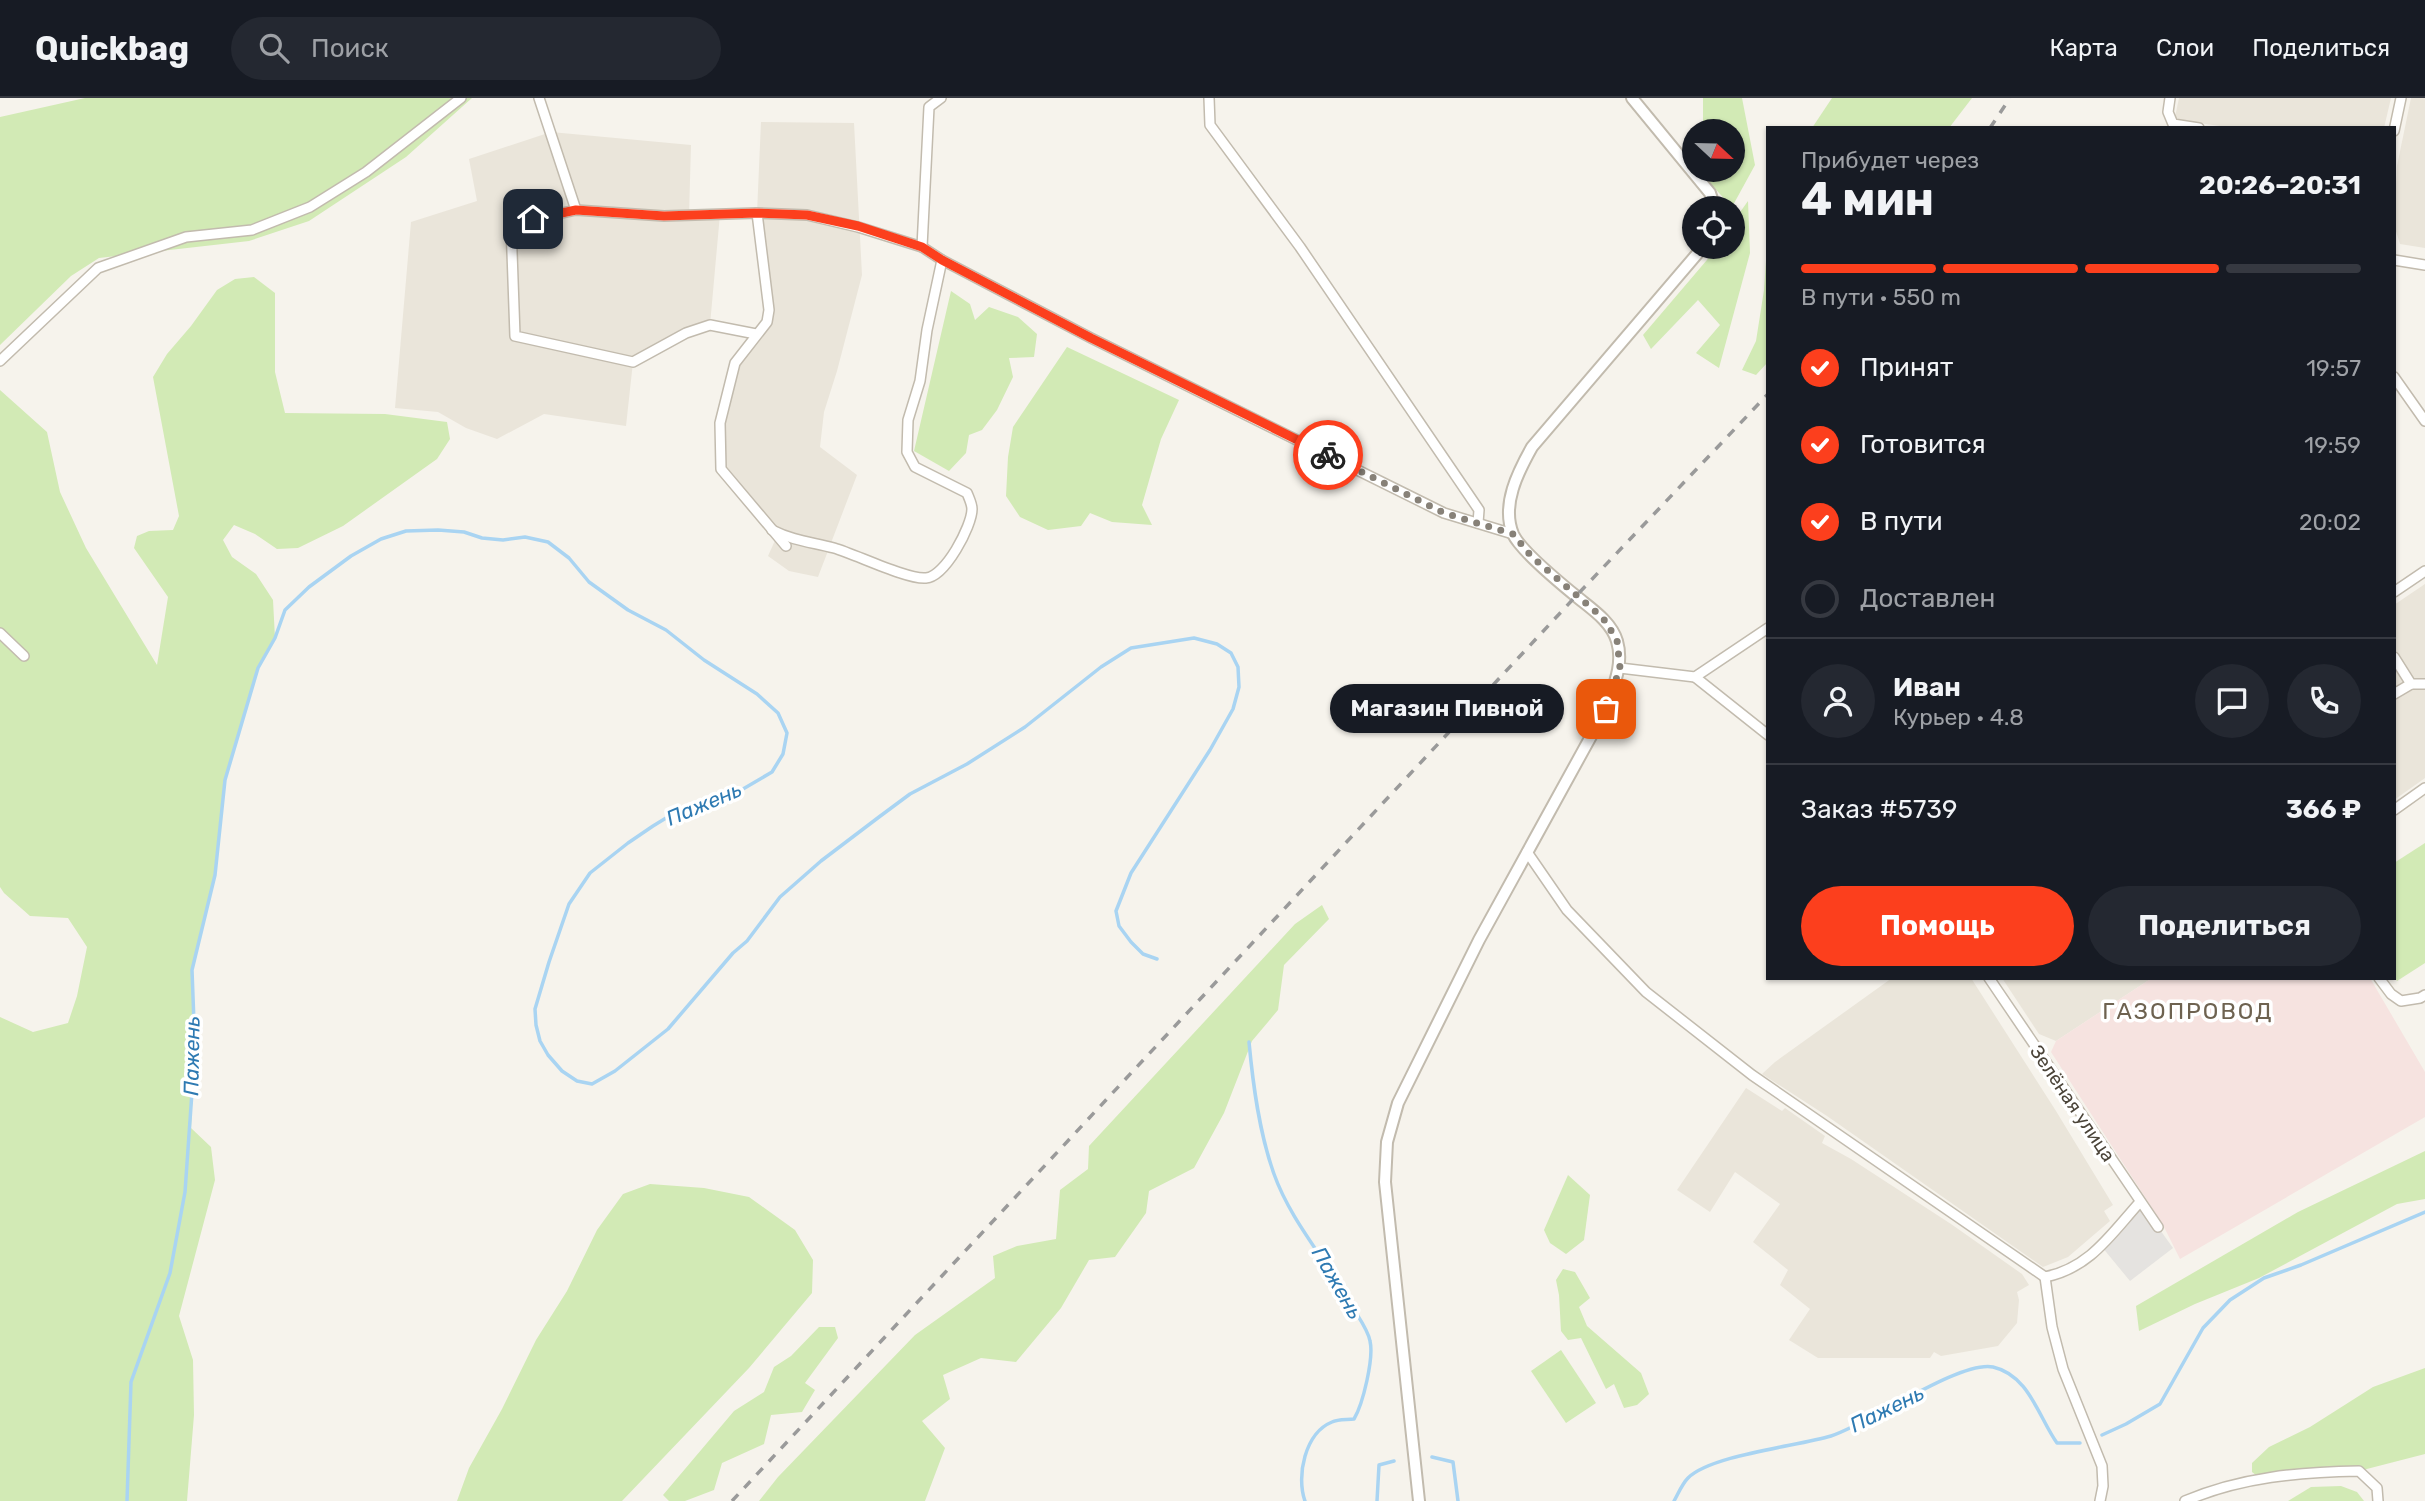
<!DOCTYPE html>
<html lang="ru">
<meta charset="utf-8">
<style>
:root{--surface:#171b24;--page:#242831;--text:#f1f3f6;--muted:#9ea1a6;--line:#363941;--accent:#fc3f1d}
body{margin:0;font-family:Rubik,sans-serif;background:var(--page);color:var(--text);height:100vh;display:flex;flex-direction:column;font-size:26px;white-space:nowrap}
*{box-sizing:border-box;margin:0}
p{font-size:23px;color:var(--muted)}
.icon{flex:none;width:38px;height:38px;fill:none;stroke:currentColor;stroke-width:2;stroke-linecap:round;stroke-linejoin:round}
.map{position:relative;flex:1;overflow:hidden}
.details{position:absolute;left:1766px;top:28px;width:630px;height:854px;display:flex;flex-direction:column;background:var(--surface);border-radius:0px;box-shadow:0 2px 5px #0004}
.details>*{flex:none}
.needle{width:46px;rotate:112deg}
.buttons{position:absolute;left:1682px;top:21px;display:grid;gap:14px}
.buttons a{display:grid;place-items:center;width:63px;height:63px;border-radius:50%;background:var(--surface);box-shadow:0 2px 5px #0004;font-size:35px}
.pin{position:absolute;display:grid;place-items:center;width:60px;height:60px;color:#fff;margin:-30px;border-radius:14px;box-shadow:0 4px 10px #0006}
.courier{position:absolute;display:grid;place-items:center;width:70px;height:70px;margin:-35px;border:5px solid #fc3f1d;border-radius:50%;background:#fff;color:#222;box-shadow:0 2px 9px #0007}
.bubble{position:absolute;height:49px;border-radius:24px;background:var(--surface);box-shadow:0 2px 5px #0004;font-size:23px;font-weight:700;line-height:49px;text-align:center}
.head em{font-style:normal;font-weight:700}
.head div{display:flex;flex-direction:column-reverse}
.head{display:flex;align-items:center;justify-content:space-between;height:119px;padding:0 35px}
h1{font-size:46px;font-weight:700;line-height:52px}
.bar{display:grid;grid-template-columns:repeat(4,1fr);gap:10px 7px;align-content:center;height:84px;padding:0 35px}
.bar i{height:9px;border-radius:5px;background:var(--line)}
.bar .active{background:var(--accent)}
.bar p{grid-column:span 4}
.line{display:flex;align-items:center;gap:18px;padding:0 35px;border-top:2px solid var(--line)}
.line div{flex:1}
.round{display:grid;place-items:center;flex:none;width:74px;height:74px;border-radius:37px;background:var(--page)}
ol{padding:0 35px;list-style:none}
li{display:flex;align-items:center;gap:21px;height:77px}
li p{margin-inline-start:auto}
li .icon{padding:7px;border-radius:50%;background:var(--accent);color:#fff;stroke-width:4}
li:last-child{color:var(--muted)}
li i{width:38px;height:38px;border:4px solid var(--line);border-radius:50%}
.cta{display:flex;gap:14px;margin-top:auto;padding:14px 35px}
.cta a{flex:1;height:80px;border-radius:42px;background:var(--accent);color:#fff;font-size:28px;font-weight:700;line-height:80px;text-align:center}
.cta a+a{background:var(--page);color:var(--text)}
header{display:flex;align-items:center;gap:42px;box-sizing:border-box;height:98px;padding:0 35px;background:var(--surface);border-bottom:2px solid var(--line)}
header strong{font-size:33px}
nav{display:flex;gap:38px;margin-inline-start:auto;font-size:24px}
.search{width:490px;height:63px;background:var(--page);display:flex;align-items:center;gap:18px;box-sizing:border-box;padding:0 24px;border-radius:38px;color:var(--muted);font-size:26px}
.map>svg:first-child{display:block}
</style>
<header>
<strong>Quickbag</strong>
<div class="search"><svg class="icon" aria-label="search" viewBox="0 0 24 24"><circle cx="10" cy="10" r="6"/><path d="M15 15l6 6"/></svg>Поиск</div>
<nav><a>Карта</a><a>Слои</a><a>Поделиться</a></nav>
</header>
<div class="map">
<svg width="2425" height="1403" viewBox="0 0 2425 1403">
<rect width="100%" height="100%" fill="#f6f3ec"/>
<g fill="#eae5da">
<polygon points="2179,0 2391,0 2384,30 2233,30 2179,22 2175,19"/>
<polygon points="2411,0 2425,0 2425,150 2400,146 2394,127 2397,68"/>
<polygon points="761,24 854,25 862,177 837,273 824,314 820,349 857,377 818,479 789,473 768,458 777,438 721,371 720,325 735,265 767,224 757,115"/>
<polygon points="551,34 691,47 689,117 720,116 710,227 633,264 626,328 544,316 497,341 466,330 438,314 395,310 411,124 477,103 469,61"/>
<polygon points="2425,486 2425,680 2394,702 2394,507"/>
<polygon points="1892,880 1971,880 2056,1013 2113,1107 2104,1113 2110,1123 2068,1159 2043,1169 1827,1018 1762,976 1775,964"/>
<polygon points="2002,880 2152,880 2056,943 2039,936"/>
<polygon points="1746,990 1782,1013 1785,1010 1825,1038 1822,1045 1851,1061 1951,1126 2022,1176 2029,1187 2017,1194 2019,1202 2017,1225 1998,1248 1941,1258 1934,1254 1930,1260 1818,1260 1789,1242 1810,1211 1780,1187 1788,1172 1753,1144 1780,1106 1735,1074 1710,1114 1677,1092"/>
</g>
<polygon fill="#f6e3e0" points="2152,880 2370,880 2425,974 2425,1019 2180,1161 2163,1127 2051,954 2056,943"/>
<g fill="#d2eab5">
<polygon points="85,0 472,0 406,59 309,123 249,143 99,160 71,178 0,247 0,19"/>
<polygon points="1703,0 1742,0 1755,67 1732,109 1707,82 1706,72 1732,72 1732,33 1703,33"/>
<polygon points="1832,0 1972,0 1949,30 1812,30"/>
<polygon points="1748,103 1750,155 1719,270 1696,255 1720,227 1698,202 1651,251 1643,237 1718,149 1732,149 1733,124"/>
<polygon points="1767,148 1767,265 1756,277 1742,272 1756,243 1764,192"/>
<polygon points="254,179 275,195 275,274 285,315 385,316 447,324 450,341 437,361 343,428 298,450 277,451 255,436 234,427 223,442 232,459 256,476 273,502 275,540 258,570 225,682 215,777 192,872 195,951 191,1030 211,1049 215,1082 179,1218 193,1262 194,1317 187,1403 0,1403 0,919 33,934 68,925 77,898 87,849 68,820 30,818 4,795 0,789 0,292 47,334 60,394 86,450 157,567 168,499 134,450 137,438 149,433 173,432 179,418 153,279 167,256 191,228 217,192 235,181"/>
<polygon points="951,193 970,206 975,222 989,209 1018,219 1037,236 1034,259 1009,260 1013,279 997,312 982,332 969,337 966,355 949,373 914,353"/>
<polygon points="1067,249 1179,302 1161,341 1142,407 1152,427 1112,424 1090,415 1081,428 1048,432 1020,419 1006,398 1008,359 1013,329"/>
<polygon points="2425,745 2425,865 2397,883 2394,878 2394,765"/>
<polygon points="1322,807 1329,821 1284,867 1278,912 1252,943 1224,1015 1194,1070 1149,1093 1146,1115 1115,1159 1089,1162 1061,1210 1016,1264 981,1260 943,1277 950,1301 922,1323 945,1350 925,1403 759,1403 778,1379 915,1237 995,1180 993,1158 1017,1148 1056,1141 1060,1092 1088,1071 1089,1048 1295,826"/>
<polygon points="2425,1053 2425,1101 2397,1106 2259,1180 2195,1206 2139,1233 2136,1208 2298,1114"/>
<polygon points="1568,1077 1590,1097 1584,1142 1566,1156 1550,1145 1544,1132"/>
<polygon points="650,1086 704,1090 749,1099 795,1132 813,1162 812,1195 749,1270 622,1403 457,1403 469,1370 502,1311 536,1242 567,1193 597,1132 623,1096"/>
<polygon points="1563,1171 1575,1174 1590,1200 1579,1209 1587,1228 1641,1275 1649,1296 1637,1307 1624,1310 1614,1286 1606,1291 1581,1240 1568,1242 1561,1233 1559,1197 1556,1182"/>
<polygon points="819,1229 835,1229 838,1240 805,1285 815,1292 802,1314 771,1317 764,1346 722,1365 714,1392 685,1403 669,1403 663,1397 734,1313 764,1294 774,1269 791,1258"/>
<polygon points="1561,1252 1596,1305 1566,1325 1531,1273"/>
<polygon points="2425,1270 2425,1356 2359,1373 2261,1381 2252,1374 2252,1365 2269,1349 2310,1329 2373,1289"/>
<polygon points="2341,1388 2357,1394 2364,1403 2288,1403 2311,1389"/>
</g>
<polygon fill="#e5e3e0" points="2140,1104 2173,1150 2130,1183 2102,1149"/>
<g fill="none" stroke-linecap="round" stroke-linejoin="round">
<g stroke="#a9d4f2" stroke-width="3.5">
<path d="M1249,944C1253,987 1259,1034 1274,1076C1291,1124 1329,1165 1353,1210C1359,1220 1368,1232 1370,1243C1374,1260 1363,1306 1354,1321C1347,1322 1338,1321 1332,1324C1305,1335 1296,1378 1305,1403"/>
<polyline points="2102,1337 2126,1326 2160,1306 2203,1230 2230,1202 2264,1180 2301,1167 2425,1114"/>
<polyline points="1432,1359 1453,1364 1458,1403"/>
<polyline points="127,1403 131,1284 170,1175 185,1094 195,951 192,872 215,777 225,682 258,570 275,540 285,512 309,489 351,458 381,441 406,433 438,432 464,434 482,440 503,442 525,439 548,444 569,460 589,484 628,512 666,532 704,562 757,596 778,615 787,635 783,656 772,674 731,698 679,712 653,728 628,745 590,775 569,806 549,864 535,911 536,927 540,943 548,957 562,973 577,983 592,986 615,973 668,931 733,855 747,843 780,799 821,763 879,719 910,696 967,666 1025,629 1101,569 1131,550 1194,540 1217,546 1231,555 1238,569 1239,589 1233,611 1210,652 1131,775 1116,813 1119,828 1131,844 1143,856 1157,861"/>
<polyline points="1377,1403 1379,1367 1394,1363"/>
<path d="M1674,1403C1678,1396 1682,1386 1688,1380C1711,1357 1798,1348 1831,1338C1869,1326 1960,1262 1993,1269C2029,1277 2039,1320 2057,1345H2080"/>
</g>
<defs>
<g id="minor">
<polyline points="539,0 576,112"/>
<polyline points="1209,0 1210,27 1300,149 1479,412 1478,425"/>
<polyline points="2170,0 2168,14 2173,26 2199,30"/>
<polyline points="2394,33 2401,0"/>
<polyline points="757,115 769,212 767,224 735,265 720,325 721,371 786,448"/>
<polyline points="922,149 929,9 941,0"/>
<polyline points="2394,162 2425,167"/>
<polyline points="756,236 710,227 686,235 633,264 515,238 511,126 576,112 664,118 757,115 807,117 858,129 922,149 942,162 1091,240 1444,415 1513,436"/>
<polyline points="0,263 98,170 186,139 252,132 310,109 366,74 461,0"/>
<polyline points="2394,279 2425,323"/>
<path d="M772,432C794,443 811,444 834,450C855,456 908,482 926,480C945,479 972,428 972,411C972,406 969,400 967,395L915,369L907,354L908,322L920,283L927,232L942,162"/>
<polyline points="2394,494 2425,473"/>
<polyline points="0,535 24,558"/>
<polyline points="2394,559 2411,586 2425,586"/>
<polyline points="1620,570 1695,579 1768,530"/>
<polyline points="1695,579 1768,637"/>
<polyline points="2394,596 2411,586"/>
<polyline points="2394,712 2425,690"/>
<path d="M1527,754L1567,812L1646,894L1752,977L2045,1179C2090,1170 2111,1136 2140,1104"/>
<polyline points="1989,880 2158,1129"/>
<polyline points="2379,880 2391,896 2401,903 2420,900 2425,897"/>
<polyline points="2045,1179 2052,1229 2063,1271 2102,1368 2103,1388 2100,1403"/>
<path d="M2185,1403C2241,1379 2300,1374 2359,1373L2377,1390L2378,1403"/>
</g>
<g id="tertiary">
<polyline points="1632,0 1710,95 1715,110"/>
<path d="M1419,1403L1385,1084L1387,1044L1398,1005L1479,842L1606,611C1613,589 1624,567 1617,543C1612,526 1596,514 1582,503C1566,490 1521,454 1513,436C1501,407 1518,374 1532,349L1703,149"/>
</g>
</defs>
<use href="#minor" stroke="#c2bbae" stroke-width="12"/>
<use href="#tertiary" stroke="#c2bbae" stroke-width="14"/>
<use href="#minor" stroke="#fff" stroke-width="9"/>
<use href="#tertiary" stroke="#fff" stroke-width="10"/>
<g stroke="#9a9a9a" stroke-width="3.5" stroke-dasharray="9 9" stroke-linecap="butt">
<polyline points="1990,30 2010,0"/>
<polyline points="732,1403 1576,498 1768,296"/>
</g>
</g>
<g fill="none" stroke-linecap="round" stroke-linejoin="round">
<polyline stroke="#878178" stroke-width="7" stroke-dasharray="0 12.6" points="1328,357 1444,415 1513,436 1531,458 1603,520 1617,542 1620,570 1606,611"/>
<polyline stroke="#fc3f1d" stroke-width="9" points="533,121 576,112 664,118 757,115 807,117 858,128 922,149 942,162 1091,240 1328,357"/>
</g>
<g text-anchor="middle" stroke-width="7" stroke-linejoin="round" paint-order="stroke">
<g font-size="19" fill="#4b4439" stroke="#fff">
<text transform="translate(2073 1005) rotate(56)" y="7">Зелёная улица</text>
</g>
<g font-size="21" font-style="italic" fill="#2e7ab2" stroke="#fff">
<text transform="translate(704 706) rotate(-23)" y="7">Пажень</text>
<text transform="translate(192 958) rotate(-89)" y="7">Пажень</text>
<text transform="translate(1337 1185) rotate(60)" y="7">Пажень</text>
<text transform="translate(1887 1311) rotate(-26)" y="7">Пажень</text>
</g>
<g font-size="23" letter-spacing="2" fill="#6e6250" stroke="#fff">
<text x="2188" y="921">ГАЗОПРОВОД</text>
</g>
</g>
</svg>
<div class="buttons">
<a><svg class="needle" viewBox="-14 -14 28 28"><path d="M0-13l5 13h-10z" fill="#e53935"/><path d="M0 13l5-13h-10z" fill="#9ea1a6"/></svg></a>
<a><svg class="icon" aria-label="locate" viewBox="0 0 24 24"><circle cx="12" cy="12" r="6"/><path d="M12 2v4M12 18v4M2 12h4M18 12h4"/></svg></a>
</div>
<div class="pin" style="left:1606px;top:611px;background:#ea580c"><svg class="icon" aria-label="bag" viewBox="0 0 24 24"><path d="M5 8h14l-1 12H6zM9 8a3 3 0 0 1 6 0"/></svg></div>
<div class="pin" style="left:533px;top:121px;background:#1f2937"><svg class="icon" aria-label="home" viewBox="0 0 24 24"><path d="M3 11l9-7 9 7M6 9v11h12V9"/></svg></div>
<div class="courier" style="left:1328px;top:357px"><svg class="icon" aria-label="bike" viewBox="0 0 24 24"><circle cx="6" cy="16" r="4"/><circle cx="18" cy="16" r="4"/><path d="M6 16l4-8h5l3 8M10 8l3 8H6M13 5h3"/></svg></div>
<div class="bubble" style="left:1330px;top:586px;width:234px">Магазин Пивной</div>
<section class="details">
<div class="head"><div><h1>4 мин</h1><p>Прибудет через</p></div><em>20:26–20:31</em></div>
<div class="bar"><i class="active"></i><i class="active"></i><i class="active"></i><i></i><p>В пути · 550 m</p></div>
<ol>
<li><svg class="icon" aria-label="check" viewBox="0 0 24 24"><path d="M5 12l5 5 9-10"/></svg>Принят<p>19:57</p></li>
<li><svg class="icon" aria-label="check" viewBox="0 0 24 24"><path d="M5 12l5 5 9-10"/></svg>Готовится<p>19:59</p></li>
<li><svg class="icon" aria-label="check" viewBox="0 0 24 24"><path d="M5 12l5 5 9-10"/></svg>В пути<p>20:02</p></li>
<li><i></i>Доставлен</li>
</ol>
<div class="line" style="height:126px"><a class="round"><svg class="icon" aria-label="person" viewBox="0 0 24 24"><circle cx="12" cy="8" r="4"/><path d="M4 21q1-7 8-7t8 7"/></svg></a><div><b>Иван</b><p>Курьер · 4.8</p></div><a class="round"><svg class="icon" aria-label="chat" viewBox="0 0 24 24"><path d="M4 5h16v11H9l-5 4z"/></svg></a><a class="round"><svg class="icon" aria-label="phone" viewBox="0 0 24 24"><path d="M5 4h4l2 5-3 2q2 4 5 5l2-3 5 2v4C11 20 4 13 5 4z"/></svg></a></div>
<div class="line" style="height:91px"><div>Заказ #5739</div><b>366 ₽</b></div>
<div class="cta"><a>Помощь</a><a>Поделиться</a></div>
</section>
</div>
